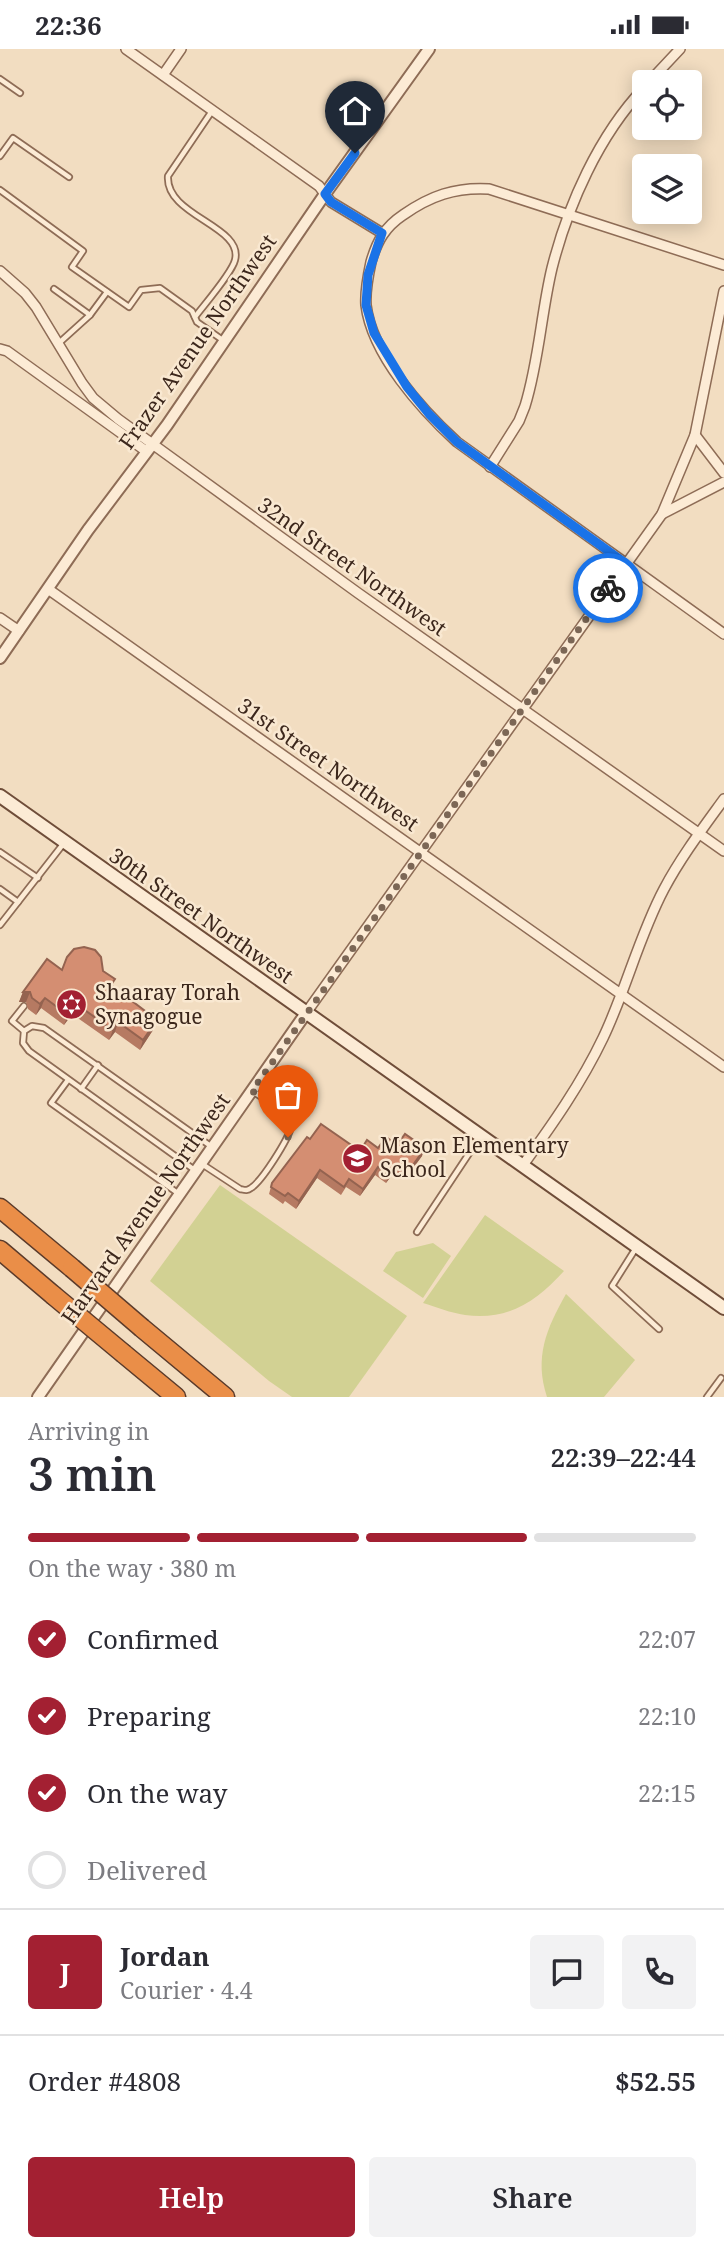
<!DOCTYPE html>
<meta charset="utf-8">
<style>
:root{--surface:#fff;--page:#f2f2f3;--text:#2b2b33;--muted:#7c7c81;--line:#e1e1e2;--accent:#a32032}
body{margin:0;font-family:"Noto Serif",serif;background:var(--page);color:var(--text);height:100vh;display:flex;flex-direction:column;font-size:26px;white-space:nowrap}
*{box-sizing:border-box;margin:0}
p{font-size:23px;color:var(--muted)}
.icon{flex:none;width:38px;height:38px;fill:none;stroke:currentColor;stroke-width:2;stroke-linecap:round;stroke-linejoin:round}
.map{position:relative;height:1348px;overflow:hidden}
.side{display:flex;flex-direction:column;background:var(--surface);flex:1}
.side>*{flex:none}
.controls{position:absolute;left:632px;top:21px;display:grid;gap:14px}
.controls a{display:grid;place-items:center;width:70px;height:70px;border-radius:7px;background:var(--surface);box-shadow:0 4px 18px #0003;font-size:35px}
.pin{position:absolute;display:grid;place-items:center;width:60px;height:60px;color:#fff;margin:-72px -30px;border-radius:50% 50% 50% 0;rotate:-45deg;box-shadow:0 0 7px #0007}
.pin .icon{rotate:45deg}
.courier{position:absolute;display:grid;place-items:center;width:70px;height:70px;margin:-35px;border:5px solid #1a73e8;border-radius:50%;background:#fff;color:#222;box-shadow:0 2px 9px #0007}
.overview em{font-style:normal;font-weight:600}
.overview div{display:flex;flex-direction:column-reverse}
.overview{display:flex;align-items:center;justify-content:space-between;height:119px;padding:0 28px}
h1{font-size:46px;font-weight:600;line-height:52px}
.bar{display:grid;grid-template-columns:repeat(4,1fr);gap:10px 7px;align-content:center;height:84px;padding:0 28px}
.bar i{height:9px;border-radius:5px;background:var(--line)}
.bar .current{background:var(--accent)}
.bar p{grid-column:span 4}
.line{display:flex;align-items:center;gap:18px;padding:0 28px;border-top:2px solid var(--line)}
.line div{flex:1}
.round{display:grid;place-items:center;flex:none;width:74px;height:74px;border-radius:7px;background:var(--page)}
ol{padding:0 28px;list-style:none}
li{display:flex;align-items:center;gap:21px;height:77px}
li p{margin-inline-start:auto}
li .icon{padding:7px;border-radius:50%;background:var(--accent);color:#fff;stroke-width:4}
li:last-child{color:var(--muted)}
li i{width:38px;height:38px;border:4px solid var(--line);border-radius:50%}
.button{display:flex;gap:14px;margin-top:auto;padding:14px 28px}
.button a{flex:1;height:80px;border-radius:7px;background:var(--accent);color:#fff;font-size:28px;font-weight:600;line-height:80px;text-align:center}
.button a+a{background:var(--page);color:var(--text)}
.status{display:flex;justify-content:space-between;align-items:center;height:49px;padding:0 35px;background:var(--surface);direction:ltr}
.status svg{height:19px;fill:currentColor}
.map>svg:first-child{display:block}
</style>
<div class="status"><b>22:36</b><svg viewBox="0 0 49 12"><path d="M0 12V9h3v3zM5 12V6h3v6zM10 12V3h3v9zM15 12V0h3v12zM26 1h20v11H26zM47 4h2v5h-2z"/></svg></div>
<div class="map">
<svg width="724" height="1348" viewBox="0 0 724 1348">
<rect width="100%" height="100%" fill="#f2ddc1"/>
<g fill="#d2d193">
<polygon points="220,1136 407,1267 349,1348 292,1348 269,1332 150,1232"/>
<path d="M485,1166L564,1222C537,1252 508,1272 465,1266C451,1264 436,1258 423,1254Z"/>
<polygon points="433,1194 451,1207 423,1249 383,1222 396,1203"/>
<path d="M566,1245L635,1311L604,1348H547C534,1309 546,1280 566,1245Z"/>
</g>
<g fill="none" stroke-linecap="round" stroke-linejoin="round">
<defs>
<g id="service">
<polyline points="0,30 20,44"/>
<polyline points="0,107 13,89 69,128"/>
<polyline points="0,141 83,202 72,218 129,258 141,241 160,239 192,262 197,273 224,292"/>
<polyline points="54,240 90,266"/>
<path d="M195,268C204,256 232,224 235,211C244,177 165,167 168,127L212,62"/>
<polyline points="59,294 90,266 107,243"/>
<polyline points="0,803 38,829"/>
<polyline points="0,840 18,853"/>
<polyline points="0,876 64,794"/>
<polyline points="24,957 12,972 24,982"/>
<polyline points="68,1031 51,1054 179,1145"/>
<polyline points="81,1040 98,1016"/>
<path d="M202,1115L240,1140C245,1141 247,1142 251,1139C262,1132 288,1091 291,1078L283,1063L254,1043"/>
<polyline points="196,1122 29,1002 23,994 24,982 32,977 44,979 212,1098"/>
<polyline points="417,1183 480,1088"/>
<polyline points="636,1199 612,1237 659,1280"/>
<polyline points="707,1348 721,1329"/>
</g>
<g id="minor">
<polyline points="126,0 319,137 331,153 382,184"/>
<polyline points="163,26 181,0"/>
<polyline points="649,33 680,0"/>
<path d="M724,216L489,140C455,138 430,147 403,166C385,178 377,192 371,213C368,227 365,242 366,256C372,306 422,361 457,393L724,585"/>
<polyline points="0,222 25,244 36,258 82,334 93,349 118,370 358,544 724,802"/>
<polyline points="0,300 7,302 146,402"/>
<polyline points="695,386 724,424"/>
<path d="M490,418L519,372L525,357C539,312 541,265 552,219C568,156 599,86 644,39"/>
<polyline points="662,465 724,433"/>
<polyline points="48,540 724,1018"/>
<polyline points="0,569 19,582"/>
<polyline points="306,964 662,465 695,386 724,242"/>
<path d="M523,1116C552,1076 581,1035 603,989C626,941 639,887 664,840C681,808 703,779 724,750"/>
</g>
<g id="tertiary">
<polyline points="0,609 88,481 167,376 325,145 429,0"/>
<polyline points="38,1348 306,964"/>
</g>
<polyline id="secondary" points="0,747 724,1259"/>
<g id="motorway">
<polyline points="0,1159 72,1219"/>
<polyline points="0,1201 53,1246"/>
<polyline points="142,1279 225,1348"/>
<polyline points="124,1305 176,1348"/>
</g>
</defs>
<use href="#service" stroke="#8e6c56" stroke-width="8"/>
<use href="#minor" stroke="#8e6c56" stroke-width="12"/>
<use href="#tertiary" stroke="#8e6c56" stroke-width="14"/>
<use href="#secondary" stroke="#6f4d39" stroke-width="16"/>
<use href="#motorway" stroke="#5b3b2b" stroke-width="21"/>
<use href="#service" stroke="#fcebd5" stroke-width="4.5"/>
<use href="#minor" stroke="#fcebd5" stroke-width="9"/>
<use href="#tertiary" stroke="#fcebd5" stroke-width="10"/>
<use href="#secondary" stroke="#fcebd5" stroke-width="12"/>
<use href="#motorway" stroke="#ea8e48" stroke-width="18"/>
<defs>
<g id="motorway-bridge">
<polyline points="72,1219 142,1279"/>
<polyline points="53,1246 124,1305"/>
</g>
</defs>
<use href="#motorway-bridge" stroke="#5b3b2b" stroke-width="21" stroke-linecap="butt"/>
<use href="#motorway-bridge" stroke="#ea8e48" stroke-width="18"/>
</g>
<g fill="#b67a62">
<polygon points="62,921 103,922 115,930 112,937 157,971 153,981 140,1001 115,983 109,991 72,965 64,976 41,959 36,966 28,960 26,953 19,953 23,943"/>
<polygon points="310,1090 360,1102 397,1096 422,1107 405,1130 394,1123 386,1134 375,1126 360,1147 346,1138 341,1146 317,1129 296,1160 285,1152 283,1155 269,1145 272,1134"/>
</g>
<g fill="#946350">
<polygon points="23,943 30,943 26,953 19,953"/>
<polygon points="45,949 41,959 36,966 40,955"/>
<polygon points="76,955 72,965 64,976 68,966"/>
<polygon points="157,971 153,981 140,1001 143,991"/>
<polygon points="118,973 115,983 109,991 113,981"/>
<polygon points="425,1099 422,1107 405,1130 408,1123"/>
<polygon points="397,1115 394,1123 386,1134 389,1126"/>
<polygon points="378,1118 375,1126 360,1147 363,1140"/>
<polygon points="320,1121 317,1129 296,1160 299,1152"/>
</g>
<g fill="#d48e72" stroke="#946350" stroke-width="2">
<polygon points="84,898 95,901 101,908 103,922 115,930 111,936 157,971 143,991 118,973 113,981 76,955 68,966 45,949 40,955 32,949 30,943 23,943 47,910 62,921 67,908 74,900"/>
<polygon points="321,1075 360,1102 367,1091 378,1099 386,1088 397,1096 405,1085 425,1099 408,1123 397,1115 389,1126 378,1118 363,1140 349,1130 344,1138 320,1121 299,1152 288,1144 285,1147 271,1138 272,1134 307,1088 310,1090"/>
</g>
<g fill="none" stroke-linecap="round" stroke-linejoin="round">
<polyline stroke="#7c6756" stroke-width="7" stroke-dasharray="0 12.6" points="288,1088 291,1078 283,1063 252,1042 608,539"/>
<polyline stroke="#1a73e8" stroke-width="9" points="355,104 325,145 331,153 382,184 368,226 366,256 374,284 407,338 429,365 457,393 625,514 608,539"/>
</g>
<defs>
<symbol id="synagogue-disc" viewBox="-11 -11 22 22"><circle r="9.5" fill="#a32032" stroke="#f9e8d1"/><path d="M0-6.5L5.6 3.2H-5.6ZM0 6.5L5.6-3.2H-5.6Z" fill="#fff"/></symbol>
<symbol id="school-disc" viewBox="-11 -11 22 22"><circle r="9.5" fill="#a32032" stroke="#f9e8d1"/><path d="M0-5L7-2L0 1L-7-2ZM-4 1L0 2.5L4 1V4Q0 6-4 4Z" fill="#fff"/></symbol>
</defs>
<g fill-rule="evenodd">
<use href="#synagogue-disc" x="54" y="938" width="35" height="35"/>
<use href="#school-disc" x="340" y="1092" width="35" height="35"/>
</g>
<g text-anchor="middle" stroke-width="5" stroke-linejoin="round" paint-order="stroke">
<g font-size="21" fill="#3c271c" stroke="#f9e8d1">
<text transform="translate(198 293) rotate(-55)" y="7">Frazer Avenue Northwest</text>
<text transform="translate(352 518) rotate(35)" y="7">32nd Street Northwest</text>
<text transform="translate(328 716) rotate(35)" y="7">31st Street Northwest</text>
<text transform="translate(201 867) rotate(35)" y="7">30th Street Northwest</text>
<text transform="translate(146 1160) rotate(-55)" y="7">Harvard Avenue Northwest</text>
</g>
<g font-size="21" fill="#3c271c" stroke="#f9e8d1" text-anchor="start">
<text x="95" y="951">Shaaray Torah<tspan x="95" dy="24">Synagogue</tspan></text>
<text x="380" y="1104">Mason Elementary<tspan x="380" dy="24">School</tspan></text>
</g>
</g>
</svg>
<div class="controls">
<a><svg class="icon" aria-label="locate" viewBox="0 0 24 24"><circle cx="12" cy="12" r="6"/><path d="M12 2v4M12 18v4M2 12h4M18 12h4"/></svg></a>
<a><svg class="icon" aria-label="layers" viewBox="0 0 24 24"><path d="M12 4l9 5-9 5-9-5zM3 14l9 5 9-5"/></svg></a>
</div>
<div class="pin" style="left:288px;top:1088px;background:#ea580c"><svg class="icon" aria-label="bag" viewBox="0 0 24 24"><path d="M5 8h14l-1 12H6zM9 8a3 3 0 0 1 6 0"/></svg></div>
<div class="pin" style="left:355px;top:104px;background:#1f2937"><svg class="icon" aria-label="home" viewBox="0 0 24 24"><path d="M3 11l9-7 9 7M6 9v11h12V9"/></svg></div>
<div class="courier" style="left:608px;top:539px"><svg class="icon" aria-label="bike" viewBox="0 0 24 24"><circle cx="6" cy="16" r="4"/><circle cx="18" cy="16" r="4"/><path d="M6 16l4-8h5l3 8M10 8l3 8H6M13 5h3"/></svg></div>
</div>
<section class="side">
<div class="overview"><div><h1>3 min</h1><p>Arriving in</p></div><em>22:39–22:44</em></div>
<div class="bar"><i class="current"></i><i class="current"></i><i class="current"></i><i></i><p>On the way · 380 m</p></div>
<ol>
<li><svg class="icon" aria-label="check" viewBox="0 0 24 24"><path d="M5 12l5 5 9-10"/></svg>Confirmed<p>22:07</p></li>
<li><svg class="icon" aria-label="check" viewBox="0 0 24 24"><path d="M5 12l5 5 9-10"/></svg>Preparing<p>22:10</p></li>
<li><svg class="icon" aria-label="check" viewBox="0 0 24 24"><path d="M5 12l5 5 9-10"/></svg>On the way<p>22:15</p></li>
<li><i></i>Delivered</li>
</ol>
<div class="line" style="height:126px"><b class="round" style="background:var(--accent);color:#fff">J</b><div><b>Jordan</b><p>Courier · 4.4</p></div><a class="round"><svg class="icon" aria-label="chat" viewBox="0 0 24 24"><path d="M4 5h16v11H9l-5 4z"/></svg></a><a class="round"><svg class="icon" aria-label="phone" viewBox="0 0 24 24"><path d="M5 4h4l2 5-3 2q2 4 5 5l2-3 5 2v4C11 20 4 13 5 4z"/></svg></a></div>
<div class="line" style="height:91px"><div>Order #4808</div><b>$52.55</b></div>
<div class="button"><a>Help</a><a>Share</a></div>
</section>
